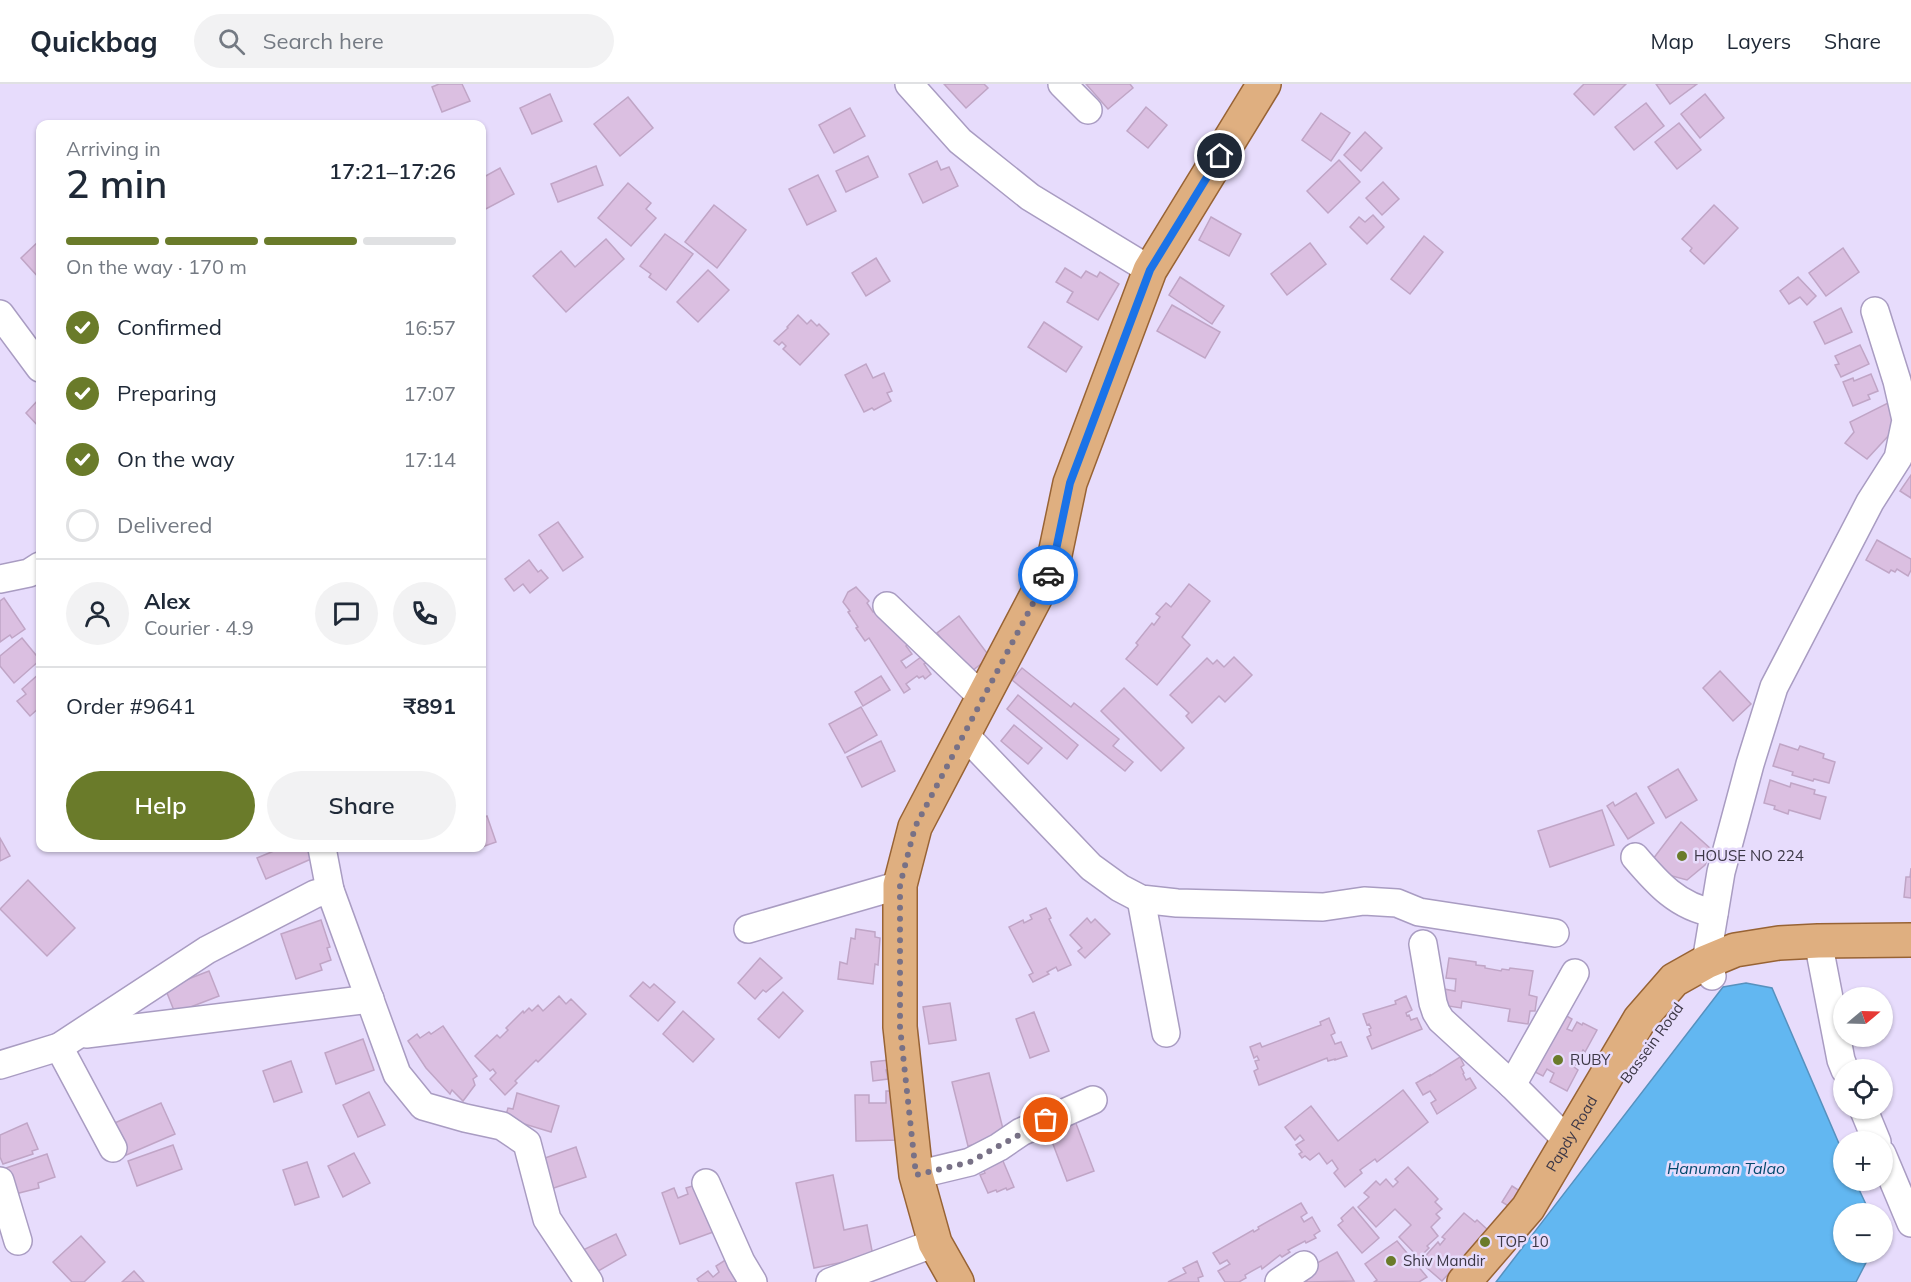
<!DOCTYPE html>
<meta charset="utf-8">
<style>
:root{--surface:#fff;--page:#f2f2f3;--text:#1f2937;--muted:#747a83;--line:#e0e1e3;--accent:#6a7b2a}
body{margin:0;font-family:Mulish,sans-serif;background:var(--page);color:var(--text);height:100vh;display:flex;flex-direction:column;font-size:22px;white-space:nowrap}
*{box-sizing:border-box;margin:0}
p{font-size:20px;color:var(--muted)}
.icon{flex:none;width:33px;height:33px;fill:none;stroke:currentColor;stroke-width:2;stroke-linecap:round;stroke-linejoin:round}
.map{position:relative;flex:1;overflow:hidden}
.panel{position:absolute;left:36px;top:36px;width:450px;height:732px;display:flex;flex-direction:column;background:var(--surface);border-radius:12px;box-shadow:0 2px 4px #0004}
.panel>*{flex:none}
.needle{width:39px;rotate:71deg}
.buttons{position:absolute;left:1833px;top:903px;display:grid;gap:12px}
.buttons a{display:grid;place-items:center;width:60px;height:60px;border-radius:50%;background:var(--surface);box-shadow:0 2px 4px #0004;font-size:30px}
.pin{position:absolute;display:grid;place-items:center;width:51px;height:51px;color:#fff;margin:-26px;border:3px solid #fff;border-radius:50%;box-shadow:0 2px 6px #0007}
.courier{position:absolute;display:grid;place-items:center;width:60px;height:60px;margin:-30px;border:4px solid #1a73e8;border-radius:50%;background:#fff;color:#222;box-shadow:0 2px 8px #0007}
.head em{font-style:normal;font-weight:600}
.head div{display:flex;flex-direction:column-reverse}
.head{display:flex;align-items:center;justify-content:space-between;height:102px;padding:0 30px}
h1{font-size:39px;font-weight:600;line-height:45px}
.bar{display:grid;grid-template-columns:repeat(4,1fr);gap:9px 6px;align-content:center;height:72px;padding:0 30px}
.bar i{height:8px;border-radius:4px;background:var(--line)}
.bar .selected{background:var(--accent)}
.bar p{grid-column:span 4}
.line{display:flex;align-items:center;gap:15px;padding:0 30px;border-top:2px solid var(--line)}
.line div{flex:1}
.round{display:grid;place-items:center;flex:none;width:63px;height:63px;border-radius:32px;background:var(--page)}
ol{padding:0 30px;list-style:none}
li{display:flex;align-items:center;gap:18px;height:66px}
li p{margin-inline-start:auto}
li .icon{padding:6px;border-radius:50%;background:var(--accent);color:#fff;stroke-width:4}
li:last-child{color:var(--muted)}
li i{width:33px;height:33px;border:3px solid var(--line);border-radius:50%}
.action{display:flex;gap:12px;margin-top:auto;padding:12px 30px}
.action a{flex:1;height:69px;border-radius:36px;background:var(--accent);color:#fff;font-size:24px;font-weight:600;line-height:69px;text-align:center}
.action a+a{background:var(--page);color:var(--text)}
header{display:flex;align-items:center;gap:36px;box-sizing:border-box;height:84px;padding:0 30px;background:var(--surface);border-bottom:2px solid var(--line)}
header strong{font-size:28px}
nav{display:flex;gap:33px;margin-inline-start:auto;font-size:21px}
.search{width:420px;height:54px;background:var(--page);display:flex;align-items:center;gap:15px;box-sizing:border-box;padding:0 21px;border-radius:33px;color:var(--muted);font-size:22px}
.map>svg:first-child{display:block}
</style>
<header>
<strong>Quickbag</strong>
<div class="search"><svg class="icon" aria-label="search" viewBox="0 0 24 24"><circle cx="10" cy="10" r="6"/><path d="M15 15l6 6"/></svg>Search here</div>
<nav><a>Map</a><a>Layers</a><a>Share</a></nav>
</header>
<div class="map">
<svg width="1911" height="1198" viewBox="0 0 1911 1198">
<rect width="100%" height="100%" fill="#e7dcfc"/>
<polygon fill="#62b7f1" stroke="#5791be" stroke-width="1.5" points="1746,899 1772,904 1843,1069 1844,1096 1855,1097 1870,1129 1844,1130 1844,1168 1871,1169 1856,1198 1496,1198 1723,903"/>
<g fill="#dbbfe1" stroke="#c0a5c6" stroke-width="1.5">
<polygon points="439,0 462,0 470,17 442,28 432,3"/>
<polygon points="944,0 984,0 988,4 966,24"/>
<polygon points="1086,0 1130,0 1133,4 1108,25"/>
<polygon points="1584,0 1626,0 1594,31 1574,10"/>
<polygon points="1656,0 1697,0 1670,20"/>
<polygon points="550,10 562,37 532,50 520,24"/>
<polygon points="1705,10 1724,34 1700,54 1681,30"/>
<polygon points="628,13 653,44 620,72 594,40"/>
<polygon points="1646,19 1664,42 1634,66 1615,43"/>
<polygon points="1146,23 1167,41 1148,64 1127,47"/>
<polygon points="850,24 865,52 834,69 819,41"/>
<polygon points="1321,29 1350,49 1331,77 1302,56"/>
<polygon points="1679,39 1701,66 1677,85 1655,58"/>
<polygon points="1365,48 1382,64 1361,87 1344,71"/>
<polygon points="868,72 878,93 846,108 836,87"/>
<polygon points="1339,76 1360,98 1328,129 1307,107"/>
<polygon points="937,77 941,86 949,83 958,102 923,119 909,90"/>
<polygon points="596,82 603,101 558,118 551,100"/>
<polygon points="500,84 514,110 482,127 482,94"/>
<polygon points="818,91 836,127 807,141 789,105"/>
<polygon points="1383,98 1399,115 1382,131 1366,114"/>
<polygon points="628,99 651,119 646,125 656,134 631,162 598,134"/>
<polygon points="714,121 746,146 717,184 685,158"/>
<polygon points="1714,121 1738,144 1704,180 1690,167 1692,164 1682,155"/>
<polygon points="1373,131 1384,143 1367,160 1350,143 1359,133 1365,138"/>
<polygon points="1211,133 1241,150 1229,172 1199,156"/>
<polygon points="665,150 693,170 666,206 649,193 651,190 640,182"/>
<polygon points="1424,152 1443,168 1410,210 1391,195"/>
<polygon points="606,155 624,175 566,228 533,192 561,167 575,183"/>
<polygon points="40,156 40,195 21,174"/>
<polygon points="1310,159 1326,180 1287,211 1271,190"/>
<polygon points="1843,164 1859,188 1826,212 1809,189"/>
<polygon points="876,174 890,197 866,212 852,189"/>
<polygon points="1065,184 1081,194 1086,187 1097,193 1100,188 1119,200 1098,236 1067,218 1073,208 1056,198"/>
<polygon points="708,186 729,206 698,238 677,218"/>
<polygon points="1180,193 1224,222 1212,240 1169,211"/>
<polygon points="1798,193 1816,212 1807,221 1800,213 1789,220 1780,207"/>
<polygon points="1172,221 1220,248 1205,274 1157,247"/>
<polygon points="1841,224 1852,248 1825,260 1814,238"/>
<polygon points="798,231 807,240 811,236 817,242 819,240 829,250 800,281 783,265 786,262 782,258 779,261 774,257 788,244 787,243"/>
<polygon points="1044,238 1082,263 1066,288 1028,263"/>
<polygon points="1860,261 1869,280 1841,293 1835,281 1839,280 1835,272"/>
<polygon points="866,280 873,294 884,289 892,307 887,309 891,317 874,326 872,324 864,328 845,291"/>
<polygon points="1871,290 1878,307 1868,311 1870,315 1853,322 1843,298 1853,294 1854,297"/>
<polygon points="40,314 40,344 26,329"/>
<polygon points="1892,317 1902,337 1867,375 1845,359 1854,348 1850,338"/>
<polygon points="1911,391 1911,414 1900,407"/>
<polygon points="558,438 583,473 563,487 539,451"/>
<polygon points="1877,456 1911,475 1911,486 1908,492 1897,485 1895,488 1891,486 1889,489 1866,476"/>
<polygon points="529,476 538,488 541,486 548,494 530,509 523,500 514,507 505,495"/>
<polygon points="1189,500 1210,517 1182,553 1190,561 1157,601 1126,575 1138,561 1136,559 1152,539 1154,541 1160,533 1156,530 1166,519 1171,523"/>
<polygon points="856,503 869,517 867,519 873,528 881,522 908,561 906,562 912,570 901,577 906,584 925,570 929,577 924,580 931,590 925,595 923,592 919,594 917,592 906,600 910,605 904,609 869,554 865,557 856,544 858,543 848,528 850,527 843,518 848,508"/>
<polygon points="4,514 25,545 12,554 10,551 0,558 0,517"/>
<polygon points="959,532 990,573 968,590 937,549"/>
<polygon points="22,554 40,576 14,599 0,582 0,572"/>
<polygon points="1234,573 1252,591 1225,618 1219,612 1192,639 1186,632 1189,629 1170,611 1207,574 1213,580 1217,576 1224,583"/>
<polygon points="1022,584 1071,623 1074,619 1119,655 1113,662 1133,678 1125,687 1012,596"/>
<polygon points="1720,587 1751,620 1733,637 1703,604"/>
<polygon points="40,589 40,623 30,632 17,617 26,610 22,605"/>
<polygon points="881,592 890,606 863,622 855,608"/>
<polygon points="1124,604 1184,664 1161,687 1101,627"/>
<polygon points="1018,611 1078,661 1067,675 1007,625"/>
<polygon points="861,623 877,651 845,669 829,640"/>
<polygon points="1014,641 1042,664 1028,680 1001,657"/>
<polygon points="881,657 895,687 862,703 847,673"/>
<polygon points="1780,660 1798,666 1800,662 1824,670 1823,674 1835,678 1829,699 1814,695 1813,697 1792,691 1793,688 1773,682"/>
<polygon points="1678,685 1697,716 1666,734 1648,703"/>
<polygon points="1770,696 1790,703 1791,699 1815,706 1814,710 1826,713 1820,735 1789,726 1788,730 1774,725 1775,722 1764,719"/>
<polygon points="1636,709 1654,739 1628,755 1607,722 1613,718 1615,722"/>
<polygon points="1602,726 1614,761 1550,783 1538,747"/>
<polygon points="487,732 496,758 482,763 482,734"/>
<polygon points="1681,738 1712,766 1705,781 1687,796 1661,789 1650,779"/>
<polygon points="0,754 10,772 0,777"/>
<polygon points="281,764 307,764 311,775 266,795 257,774"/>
<polygon points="1911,784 1911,814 1904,813 1906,793 1910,793"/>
<polygon points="28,796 75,844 47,872 0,825"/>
<polygon points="1046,824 1051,834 1049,835 1071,881 1058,887 1056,883 1047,888 1049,890 1033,898 1029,891 1033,889 1009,843 1023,836 1024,839 1032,835 1030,831"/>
<polygon points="1087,834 1091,839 1095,835 1110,850 1085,874 1078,867 1082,864 1070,851"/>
<polygon points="321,836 330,863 327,864 331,876 320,880 322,886 296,895 281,850"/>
<polygon points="856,845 875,848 875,853 880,854 878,881 875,880 873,900 838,895 840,878 847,880 851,854 855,855"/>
<polygon points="760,874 782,894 766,908 763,906 755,915 738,899"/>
<polygon points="1449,874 1476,878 1476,881 1485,882 1485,884 1501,887 1502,885 1509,886 1510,884 1533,887 1529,911 1537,913 1535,927 1530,927 1528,940 1508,937 1510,925 1462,917 1461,924 1449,922 1448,927 1444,905 1455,907 1456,895 1446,894"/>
<polygon points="209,887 219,912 175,929 165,904"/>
<polygon points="643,898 650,904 654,900 675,918 658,937 630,912"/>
<polygon points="783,908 803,927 779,954 758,935"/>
<polygon points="559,912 566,920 571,915 586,930 538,978 536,976 515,997 517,999 505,1011 490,995 496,989 493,985 490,987 475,972 497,951 500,954 508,946 506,944 523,927 524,929 529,924 532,927 538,921 543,927"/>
<polygon points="1406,912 1412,926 1406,929 1407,932 1409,931 1411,936 1417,934 1422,945 1372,965 1367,953 1371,951 1369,945 1371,944 1369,940 1367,941 1363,930 1396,920 1395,917"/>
<polygon points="950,919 956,956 929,960 923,923"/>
<polygon points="683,927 714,955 693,978 663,950"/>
<polygon points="1034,928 1049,967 1030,974 1016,935"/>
<polygon points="1563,930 1572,935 1567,945 1572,947 1577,938 1582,941 1583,939 1597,946 1585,968 1583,966 1574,983 1578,986 1567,1007 1550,998 1554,989 1547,985 1543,992 1533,987"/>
<polygon points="1329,934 1335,949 1331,951 1335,960 1341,958 1347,972 1335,976 1335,975 1328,977 1327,974 1259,1001 1254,987 1258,985 1255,977 1259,976 1257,972 1254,974 1250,963 1260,959 1262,963 1321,941 1320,938"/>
<polygon points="443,942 477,992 473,995 475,1001 463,1017 452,1006 450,1010 426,984 408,957 417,950 420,954 429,948 431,950"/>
<polygon points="363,955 374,986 336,1000 325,969"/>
<polygon points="1460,973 1464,981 1461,983 1464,989 1463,990 1466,996 1470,994 1476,1004 1437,1030 1431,1019 1436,1016 1430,1007 1423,1011 1416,999 1430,991 1430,992"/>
<polygon points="889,976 891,986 886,986 888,995 873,997 871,978"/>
<polygon points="291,977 302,1008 274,1018 263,987"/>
<polygon points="989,989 1005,1053 968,1062 952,998"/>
<polygon points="1403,1006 1428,1038 1377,1078 1375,1075 1360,1086 1362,1089 1345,1103 1334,1089 1338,1085 1332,1076 1327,1080 1319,1069 1310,1076 1305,1072 1302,1074 1299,1070 1302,1068 1296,1061 1304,1056 1300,1051 1295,1056 1285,1043 1311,1022 1338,1057"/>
<polygon points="886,1007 899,1007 900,1056 856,1057 855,1011 869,1011 869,1019 886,1019"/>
<polygon points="369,1008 385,1041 358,1053 343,1021"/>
<polygon points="517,1009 559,1022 551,1048 505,1034 508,1024 513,1025"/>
<polygon points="161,1019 175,1050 124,1072 110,1041"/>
<polygon points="1072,1029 1094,1087 1067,1097 1045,1039"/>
<polygon points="27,1039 38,1065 32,1067 33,1070 3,1080 0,1073 0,1051"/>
<polygon points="173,1061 182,1085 137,1102 128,1077"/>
<polygon points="576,1063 586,1093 545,1107 537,1086 547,1082 545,1074"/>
<polygon points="354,1069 370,1099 343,1113 328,1082"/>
<polygon points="47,1070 55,1093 38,1099 39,1104 15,1110 6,1084"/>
<polygon points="1000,1070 1014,1103 1007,1106 1006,1104 997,1108 996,1106 988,1109 980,1091 985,1089 980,1079"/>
<polygon points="307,1078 319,1113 295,1121 283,1086"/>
<polygon points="1408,1083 1438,1115 1435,1118 1442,1125 1436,1130 1440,1134 1431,1143 1438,1152 1427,1162 1429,1164 1419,1174 1399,1153 1411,1141 1395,1125 1376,1143 1358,1123 1369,1113 1364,1109 1376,1097 1380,1101 1386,1095 1393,1103 1398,1098 1395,1095"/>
<polygon points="833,1091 844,1146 867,1141 873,1172 814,1184 796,1099"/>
<polygon points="699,1100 716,1147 680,1160 662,1109 674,1104 678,1114 688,1110 686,1104"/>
<polygon points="1512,1102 1523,1109 1513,1125 1502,1118"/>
<polygon points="1301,1119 1307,1129 1301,1133 1304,1138 1312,1133 1320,1147 1314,1151 1316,1154 1306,1159 1305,1157 1288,1166 1290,1168 1282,1173 1280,1171 1262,1185 1261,1182 1245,1191 1246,1194 1239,1198 1225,1198 1218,1187 1230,1180 1227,1176 1220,1180 1213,1169 1253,1146 1254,1148 1259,1145 1258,1143"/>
<polygon points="1353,1123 1379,1154 1362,1169 1338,1141 1343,1137 1341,1134"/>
<polygon points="1464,1129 1475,1138 1477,1136 1488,1146 1442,1197 1420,1178 1438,1158 1440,1161 1445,1155 1442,1153"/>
<polygon points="616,1150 626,1171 593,1190 581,1167"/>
<polygon points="81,1152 105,1178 84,1198 72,1198 53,1178"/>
<polygon points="1397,1157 1427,1193 1419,1198 1374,1198 1377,1196 1365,1180"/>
<polygon points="1337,1168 1354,1197 1307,1198 1301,1188"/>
<polygon points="730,1173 747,1198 699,1198 697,1195 708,1187 713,1193 719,1188 716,1182"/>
<polygon points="1197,1177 1203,1192 1198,1194 1199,1198 1168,1198 1186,1189 1183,1184"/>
<polygon points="134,1187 144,1198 122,1198"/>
</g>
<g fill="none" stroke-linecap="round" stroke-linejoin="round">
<defs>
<g id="minor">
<polyline points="909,0 960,57 1030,113 1150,186"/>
<polyline points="1062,0 1088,26"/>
<polyline points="0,230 40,284"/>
<polyline points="0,495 29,489 40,482"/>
<polyline points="887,522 983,614"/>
<polyline points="964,650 1091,783 1120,804 1141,815 1177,819 1323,823 1364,817 1397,819 1419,828 1555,849"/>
<polyline points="322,764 330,806"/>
<path d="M1635,773C1657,799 1678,823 1714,829"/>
<polyline points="1141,815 1166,949"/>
<polyline points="748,845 900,801"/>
<polyline points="1818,857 1841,976 1845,986"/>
<polyline points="1423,860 1433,919 1436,928 1441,936 1512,1001 1568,1057"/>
<polyline points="1712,892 1706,878 1721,788 1750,680 1774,603 1870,418 1898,374 1906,336 1897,297 1875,227"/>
<polyline points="86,950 370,915"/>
<polyline points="59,963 113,1064"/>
<polyline points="0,981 59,963 207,866 315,810 330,806 397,990 423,1022 465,1034 502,1042 527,1059 547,1135 589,1198"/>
<polyline points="1512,1001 1575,889"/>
<polyline points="1863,1024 1877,1058"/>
<polyline points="1882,1070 1911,1139"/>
<polyline points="916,1091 970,1078 999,1063 1021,1048 1093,1016"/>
<polyline points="0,1097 18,1157"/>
<polyline points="706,1099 741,1178 753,1198"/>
<polyline points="830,1198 935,1159"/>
<polyline points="1279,1198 1304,1181"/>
</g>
<g id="major">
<polyline points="957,1198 935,1159 916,1091 900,943 900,801 915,743 1053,480 1070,399 1150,186 1264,0"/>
<path id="s1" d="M1464,1198L1528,1124L1640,935L1674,896L1706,878L1735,866L1779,859L1818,857L1911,856"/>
</g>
</defs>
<use href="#minor" stroke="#a99cc2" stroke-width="30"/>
<use href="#major" stroke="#986334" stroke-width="36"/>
<use href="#minor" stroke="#fff" stroke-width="27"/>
<use href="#major" stroke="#dfaf80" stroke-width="33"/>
</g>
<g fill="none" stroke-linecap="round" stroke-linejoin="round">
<polyline stroke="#787186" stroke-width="6" stroke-dasharray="0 10.8" points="1046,1036 970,1078 916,1091 900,943 900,801 915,743 1048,491"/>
<polyline stroke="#1a73e8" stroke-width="8" points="1048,491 1053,480 1070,399 1150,186 1220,72"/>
</g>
<g fill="#6a7b2a" stroke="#e7dcfc" stroke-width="2">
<circle cx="1682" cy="772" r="6"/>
<circle cx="1558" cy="976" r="6"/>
<circle cx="1485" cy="1158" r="6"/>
<circle cx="1391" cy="1177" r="6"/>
</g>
<g text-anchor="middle" stroke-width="5" stroke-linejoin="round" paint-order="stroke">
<g font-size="15" fill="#3c3746" stroke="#e7dcfc" text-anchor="start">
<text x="1694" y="777">HOUSE NO 224</text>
<text x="1570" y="981">RUBY</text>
<text x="1497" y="1163">TOP 10</text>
<text x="1403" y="1182">Shiv Mandir</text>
</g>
<g font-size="15" fill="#3c3746" stroke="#e7dcfc">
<text transform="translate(1652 959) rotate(-54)" y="5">Bassein Road</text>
<text dy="5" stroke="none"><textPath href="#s1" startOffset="184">Papdy Road</textPath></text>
</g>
<g font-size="16" font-style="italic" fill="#02496e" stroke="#e7dcfc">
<text x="1726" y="1090">Hanuman Talao</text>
</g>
</g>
</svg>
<div class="buttons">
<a><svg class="needle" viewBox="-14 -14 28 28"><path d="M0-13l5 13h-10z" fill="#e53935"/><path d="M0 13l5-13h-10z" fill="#747a83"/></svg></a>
<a><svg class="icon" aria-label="locate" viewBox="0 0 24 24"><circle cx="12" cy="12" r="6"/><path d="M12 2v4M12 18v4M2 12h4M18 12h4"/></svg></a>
<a>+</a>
<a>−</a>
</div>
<div class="pin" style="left:1046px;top:1036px;background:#ea580c"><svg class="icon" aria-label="bag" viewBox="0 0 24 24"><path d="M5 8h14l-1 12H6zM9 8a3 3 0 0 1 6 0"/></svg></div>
<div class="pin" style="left:1220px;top:72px;background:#1f2937"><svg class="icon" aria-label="home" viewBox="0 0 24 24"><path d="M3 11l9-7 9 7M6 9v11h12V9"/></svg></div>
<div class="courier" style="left:1048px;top:491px"><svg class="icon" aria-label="car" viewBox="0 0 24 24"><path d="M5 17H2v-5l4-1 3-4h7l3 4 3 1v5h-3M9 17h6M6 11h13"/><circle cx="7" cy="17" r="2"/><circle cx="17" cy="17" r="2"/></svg></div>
<section class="panel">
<div class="head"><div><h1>2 min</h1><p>Arriving in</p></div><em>17:21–17:26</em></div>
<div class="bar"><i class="selected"></i><i class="selected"></i><i class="selected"></i><i></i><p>On the way · 170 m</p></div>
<ol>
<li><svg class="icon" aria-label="check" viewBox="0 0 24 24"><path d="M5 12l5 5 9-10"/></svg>Confirmed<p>16:57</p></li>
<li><svg class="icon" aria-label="check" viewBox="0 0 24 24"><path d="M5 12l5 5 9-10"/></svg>Preparing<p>17:07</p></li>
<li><svg class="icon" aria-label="check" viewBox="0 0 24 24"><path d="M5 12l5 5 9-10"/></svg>On the way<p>17:14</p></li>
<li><i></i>Delivered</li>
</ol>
<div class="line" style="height:108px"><a class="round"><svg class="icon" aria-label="person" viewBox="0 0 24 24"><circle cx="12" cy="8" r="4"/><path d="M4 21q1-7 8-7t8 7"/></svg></a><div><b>Alex</b><p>Courier · 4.9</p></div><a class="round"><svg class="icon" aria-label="chat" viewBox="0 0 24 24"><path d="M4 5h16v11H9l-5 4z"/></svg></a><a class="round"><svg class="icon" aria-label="phone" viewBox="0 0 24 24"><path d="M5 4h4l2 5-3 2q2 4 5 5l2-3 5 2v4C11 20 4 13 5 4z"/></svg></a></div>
<div class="line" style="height:78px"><div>Order #9641</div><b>₹891</b></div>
<div class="action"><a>Help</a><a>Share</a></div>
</section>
</div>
